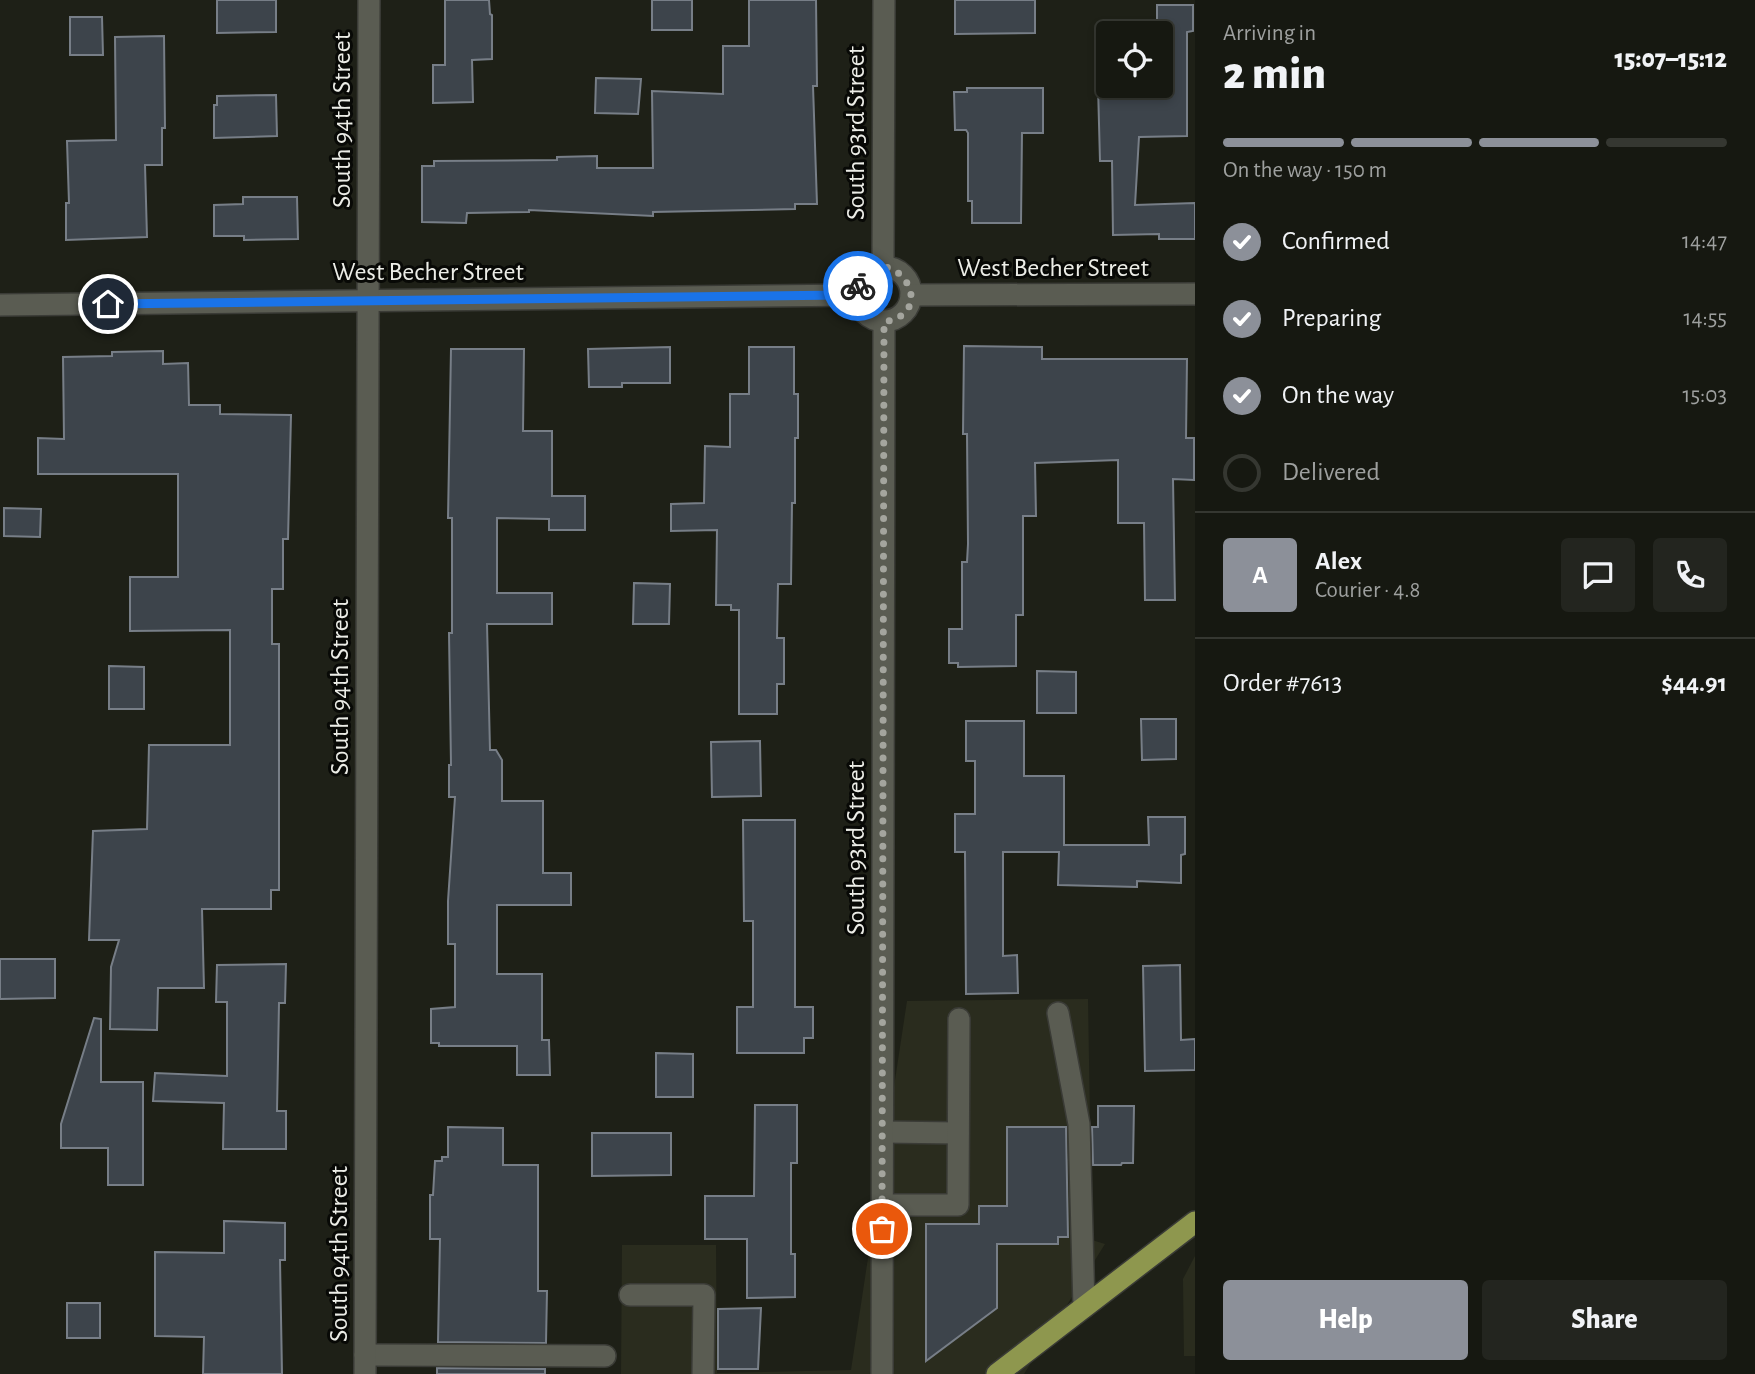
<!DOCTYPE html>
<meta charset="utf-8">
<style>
:root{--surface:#161811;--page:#23251f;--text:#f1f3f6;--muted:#9ea09f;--line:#353731;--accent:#8c9099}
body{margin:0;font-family:"Alegreya Sans",sans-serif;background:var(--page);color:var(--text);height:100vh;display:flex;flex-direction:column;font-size:26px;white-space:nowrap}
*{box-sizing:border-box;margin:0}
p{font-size:23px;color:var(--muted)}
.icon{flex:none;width:38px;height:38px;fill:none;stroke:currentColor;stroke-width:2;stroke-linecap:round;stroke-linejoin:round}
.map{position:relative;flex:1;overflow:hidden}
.details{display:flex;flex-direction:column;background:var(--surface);width:560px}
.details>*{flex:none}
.controls{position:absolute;left:1096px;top:21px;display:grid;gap:14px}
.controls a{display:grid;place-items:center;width:77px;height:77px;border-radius:7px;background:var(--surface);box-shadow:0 4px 10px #0003,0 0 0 2px var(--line);font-size:35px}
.pin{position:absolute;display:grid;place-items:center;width:60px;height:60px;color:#fff;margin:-30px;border:4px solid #fff;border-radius:50%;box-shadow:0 2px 7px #0007}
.courier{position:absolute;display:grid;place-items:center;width:70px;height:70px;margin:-35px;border:5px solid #1a73e8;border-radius:50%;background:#fff;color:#222;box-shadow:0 2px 9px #0007}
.headline em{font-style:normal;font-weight:800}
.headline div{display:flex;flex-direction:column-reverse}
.headline{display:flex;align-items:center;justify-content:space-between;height:119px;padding:0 28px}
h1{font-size:46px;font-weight:800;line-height:52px}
.bar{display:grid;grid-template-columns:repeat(4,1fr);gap:10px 7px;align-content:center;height:84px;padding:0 28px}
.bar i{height:9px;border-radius:5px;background:var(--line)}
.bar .current{background:var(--accent)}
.bar p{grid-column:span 4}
.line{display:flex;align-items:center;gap:18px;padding:0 28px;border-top:2px solid var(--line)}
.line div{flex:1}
.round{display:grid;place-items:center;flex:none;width:74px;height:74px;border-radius:7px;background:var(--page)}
ol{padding:0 28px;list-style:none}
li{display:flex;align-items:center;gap:21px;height:77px}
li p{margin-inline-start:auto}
li .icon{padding:7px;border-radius:50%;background:var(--accent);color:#fff;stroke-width:4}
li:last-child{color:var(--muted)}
li i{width:38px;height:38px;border:4px solid var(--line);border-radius:50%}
.primary-button{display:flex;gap:14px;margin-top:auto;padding:14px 28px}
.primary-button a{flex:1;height:80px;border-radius:7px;background:var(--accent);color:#fff;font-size:28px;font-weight:800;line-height:80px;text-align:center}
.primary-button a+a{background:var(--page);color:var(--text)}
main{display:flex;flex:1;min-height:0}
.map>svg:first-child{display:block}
</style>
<main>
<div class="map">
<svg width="1195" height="1374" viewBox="0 0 1195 1374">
<rect width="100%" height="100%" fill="#1e2017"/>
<g fill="#2a2c1e">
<polygon points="1088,999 1092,1240 1105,1244 1024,1374 621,1374 622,1245 716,1245 717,1373 851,1370 907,1001"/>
<polygon points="1195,1256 1195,1356 1184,1356 1183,1279"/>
</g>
<g fill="#3d444b" stroke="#777e87" stroke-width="2">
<polygon points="217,0 276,0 276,32 217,33"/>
<polygon points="445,0 489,0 490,14 492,15 492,59 472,60 473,102 433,103 433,65 445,65"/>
<rect x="652" y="0" width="40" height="30"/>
<polygon points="749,0 816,0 817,86 813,86 817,204 795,204 795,209 653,212 653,216 529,210 529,212 467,213 466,223 422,222 422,166 434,166 434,161 557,160 557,157 597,156 597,168 653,168 652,91 723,94 723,46 749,46"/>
<polygon points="955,0 1035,0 1035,33 955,34"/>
<polygon points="1157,5 1193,5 1193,31 1187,32 1187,136 1139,137 1135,205 1195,203 1195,239 1159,239 1159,234 1113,235 1112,161 1100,161 1098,86 1160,90 1160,32 1157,32"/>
<polygon points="70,17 102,17 103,55 70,55"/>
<polygon points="164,36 165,128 162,128 162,165 145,165 147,237 66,240 66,203 69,203 67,141 116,140 115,37"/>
<polygon points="596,78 641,79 638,114 595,113"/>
<polygon points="967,88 1043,88 1043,133 1022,133 1021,223 972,223 972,201 968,201 968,133 966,130 955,130 954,92 967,92"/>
<polygon points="276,95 277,136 214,138 214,105 217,105 217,96"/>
<polygon points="243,197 297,197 298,239 244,240 244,236 214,236 214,205 243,204"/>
<polygon points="964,346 1042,347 1042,359 1187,359 1186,438 1194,438 1194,480 1173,479 1175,600 1145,600 1144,523 1118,523 1118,460 1035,463 1036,516 1023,516 1023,615 1016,615 1016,666 958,667 958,663 949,663 949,629 962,629 962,562 967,562 968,544 967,434 963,434"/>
<polygon points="670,347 670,383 622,383 622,387 589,387 588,349"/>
<polygon points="749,347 794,347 794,394 798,394 798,438 795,438 795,503 792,503 791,584 778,584 777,638 784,638 784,684 777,684 777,714 739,714 739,610 731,610 731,605 716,605 717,530 671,531 671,504 704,503 705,446 730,447 730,394 749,394"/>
<polygon points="451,349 524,349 523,431 552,431 552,496 585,496 585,530 549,530 549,519 497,518 497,593 552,593 552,624 487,624 490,750 496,750 502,760 502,801 543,801 543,873 571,873 571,905 497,905 497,974 542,974 542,1040 549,1040 550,1075 517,1075 517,1046 439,1046 439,1043 431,1043 431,1009 455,1007 455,944 448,944 448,901 455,797 449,797 449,765 451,765 449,633 452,633 452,518 448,518"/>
<polygon points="163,351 163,364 188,363 189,405 220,405 220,414 291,415 288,539 283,539 283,589 272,589 272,644 279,644 279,890 271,890 271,909 202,909 204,988 158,988 157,1030 110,1029 111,967 119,940 89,940 93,831 147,829 149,745 230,745 230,630 130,631 130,577 178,577 178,474 38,474 38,438 64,439 63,357 112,356 112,352"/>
<polygon points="4,508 41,509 40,537 4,536"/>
<polygon points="634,583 670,584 669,624 633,624"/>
<polygon points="109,666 144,667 144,709 109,709"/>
<polygon points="1037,671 1076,672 1076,713 1037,713"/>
<polygon points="1141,719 1176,719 1176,759 1142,760"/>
<polygon points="966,721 1024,721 1024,776 1064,776 1064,845 1149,845 1148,817 1185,817 1185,854 1181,855 1181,883 1137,881 1137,887 1058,885 1059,852 1003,852 1003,956 1017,955 1018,993 966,994 965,852 955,852 955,814 975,814 975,761 966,761"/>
<polygon points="760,741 761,796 712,797 711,742"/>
<polygon points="743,820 795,820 795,1007 813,1007 813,1038 804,1038 804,1053 737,1053 737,1007 753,1007 753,921 744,921"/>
<polygon points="0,959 55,959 55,998 0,999"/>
<polygon points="286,964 285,1003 279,1003 277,1111 286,1111 286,1149 223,1149 224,1103 153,1101 155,1073 227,1076 227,1002 216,1002 217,965"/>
<polygon points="1180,965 1181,1040 1195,1039 1195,1070 1145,1071 1143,966"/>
<polygon points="94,1018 101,1019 101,1082 143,1082 143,1185 108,1185 108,1148 61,1148 61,1124"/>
<polygon points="656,1053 693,1054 693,1097 656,1097"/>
<polygon points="755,1105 797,1105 797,1163 791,1163 791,1254 795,1254 795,1297 747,1298 747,1239 705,1239 705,1196 754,1196"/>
<polygon points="1098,1106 1134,1106 1133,1163 1122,1163 1121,1165 1093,1165 1092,1127 1098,1127"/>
<polygon points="448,1127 503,1128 503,1165 538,1165 538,1291 547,1291 546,1343 438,1342 440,1239 430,1239 430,1195 433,1195 435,1161 442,1161 442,1157 448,1157"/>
<polygon points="1007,1127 1066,1127 1068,1237 1058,1237 1058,1244 997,1244 997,1308 926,1361 926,1224 979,1224 979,1206 1007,1206"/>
<polygon points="592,1133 671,1133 671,1175 592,1176"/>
<polygon points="224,1221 285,1223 285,1260 280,1260 282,1374 203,1374 204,1337 155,1336 155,1252 224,1253"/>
<rect x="67" y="1303" width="33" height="35"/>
<polygon points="761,1308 758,1369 718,1369 718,1309"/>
<polygon points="437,1368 545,1369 545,1374 437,1374"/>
</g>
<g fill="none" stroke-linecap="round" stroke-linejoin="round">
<defs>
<g id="minor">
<circle cx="884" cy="294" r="27"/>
<polyline points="883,267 884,0"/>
<polyline points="911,295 1195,294"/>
<polyline points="0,305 857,295"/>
<polyline points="1058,1013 1079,1124 1084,1307"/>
<polyline points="883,1132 958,1133"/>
<polyline points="882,1205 958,1205 959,1019"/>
<polyline points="630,1295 704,1295 703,1374"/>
<polyline points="365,1355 605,1356"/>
<polyline points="365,1374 369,0"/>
<polyline points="882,1374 884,322"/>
</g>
<polyline id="major" points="997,1374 1195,1222"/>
</defs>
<use href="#minor" stroke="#3a3b36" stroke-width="24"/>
<use href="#major" stroke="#3a3b36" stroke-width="24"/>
<use href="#minor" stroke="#5a5c52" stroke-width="21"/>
<use href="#major" stroke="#8e974e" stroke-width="21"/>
</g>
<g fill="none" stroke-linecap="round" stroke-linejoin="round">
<path stroke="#a4a59e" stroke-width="7" stroke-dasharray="0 12.6" d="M858,286C884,231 947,311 884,322L882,1229"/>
<polyline stroke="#1a73e8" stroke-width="9" points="108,304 842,295 857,295 858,286"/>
</g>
<g text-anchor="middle" stroke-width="6" stroke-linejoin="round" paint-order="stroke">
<g font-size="26" fill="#ecede7" stroke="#080906">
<text transform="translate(341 120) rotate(-90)" y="9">South 94th Street</text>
<text transform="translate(855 133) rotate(-90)" y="9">South 93rd Street</text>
<text x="1053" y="276">West Becher Street</text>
<text x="428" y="280">West Becher Street</text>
<text transform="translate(339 687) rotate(-90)" y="9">South 94th Street</text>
<text transform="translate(855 848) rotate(-90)" y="9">South 93rd Street</text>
<text transform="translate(338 1254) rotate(-90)" y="9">South 94th Street</text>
</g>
</g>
</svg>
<div class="controls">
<a><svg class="icon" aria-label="locate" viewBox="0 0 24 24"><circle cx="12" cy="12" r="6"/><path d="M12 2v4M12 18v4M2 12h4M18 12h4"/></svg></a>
</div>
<div class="pin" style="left:882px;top:1229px;background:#ea580c"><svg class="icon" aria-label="bag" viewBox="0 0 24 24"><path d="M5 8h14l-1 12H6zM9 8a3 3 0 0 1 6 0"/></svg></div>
<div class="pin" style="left:108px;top:304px;background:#1f2937"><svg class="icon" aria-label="home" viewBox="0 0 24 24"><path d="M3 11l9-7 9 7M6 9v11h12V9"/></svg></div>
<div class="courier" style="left:858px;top:286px"><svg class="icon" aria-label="bike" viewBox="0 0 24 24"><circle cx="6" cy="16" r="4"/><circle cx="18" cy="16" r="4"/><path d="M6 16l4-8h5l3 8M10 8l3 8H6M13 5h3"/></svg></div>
</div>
<section class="details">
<div class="headline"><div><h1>2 min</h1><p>Arriving in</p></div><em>15:07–15:12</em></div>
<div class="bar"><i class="current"></i><i class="current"></i><i class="current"></i><i></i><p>On the way · 150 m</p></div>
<ol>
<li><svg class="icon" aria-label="check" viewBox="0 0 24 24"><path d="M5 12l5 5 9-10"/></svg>Confirmed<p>14:47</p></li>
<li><svg class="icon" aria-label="check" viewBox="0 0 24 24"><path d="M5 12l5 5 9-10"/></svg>Preparing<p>14:55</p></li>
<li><svg class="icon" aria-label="check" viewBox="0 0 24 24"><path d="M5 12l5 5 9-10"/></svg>On the way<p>15:03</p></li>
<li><i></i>Delivered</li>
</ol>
<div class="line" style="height:126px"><b class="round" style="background:var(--accent);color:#fff">A</b><div><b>Alex</b><p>Courier · 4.8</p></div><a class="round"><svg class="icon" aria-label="chat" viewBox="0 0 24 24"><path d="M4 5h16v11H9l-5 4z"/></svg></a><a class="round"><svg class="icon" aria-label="phone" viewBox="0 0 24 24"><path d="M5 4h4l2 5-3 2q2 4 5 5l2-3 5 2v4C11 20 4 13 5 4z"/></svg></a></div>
<div class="line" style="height:91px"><div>Order #7613</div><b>$44.91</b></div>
<div class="primary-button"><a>Help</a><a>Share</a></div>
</section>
</main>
